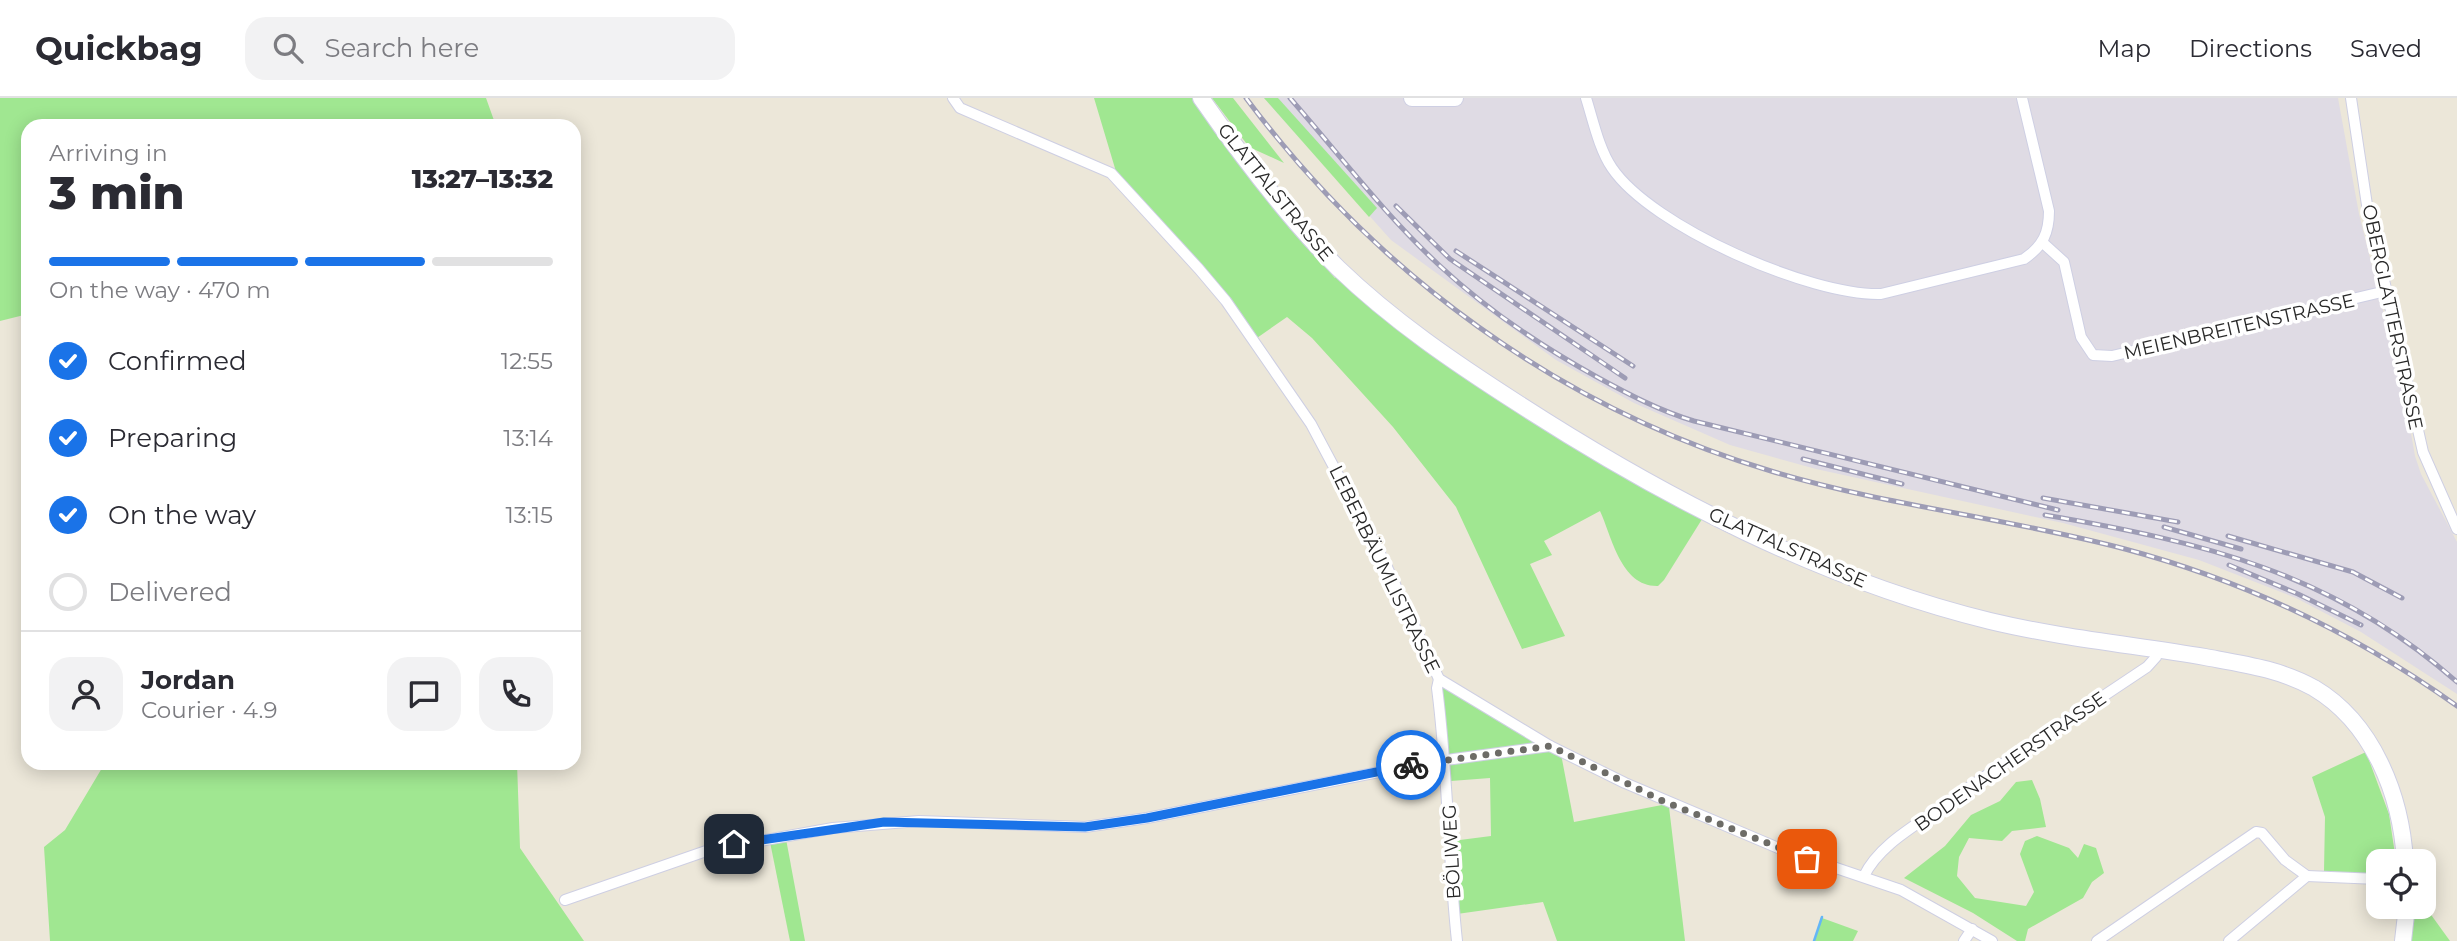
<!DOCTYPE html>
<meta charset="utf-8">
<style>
:root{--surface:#fff;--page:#f2f2f3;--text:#2b2b33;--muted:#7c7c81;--line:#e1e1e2;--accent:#1a73e8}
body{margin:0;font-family:Montserrat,sans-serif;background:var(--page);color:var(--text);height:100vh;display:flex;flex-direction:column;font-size:26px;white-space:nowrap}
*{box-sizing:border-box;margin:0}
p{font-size:23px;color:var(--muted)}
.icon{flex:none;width:38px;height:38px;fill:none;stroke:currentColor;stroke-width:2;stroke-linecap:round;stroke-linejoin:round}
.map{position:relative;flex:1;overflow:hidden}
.sheet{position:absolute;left:21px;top:21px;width:560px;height:651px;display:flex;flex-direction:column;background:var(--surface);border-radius:21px;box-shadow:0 4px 18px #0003}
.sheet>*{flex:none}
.controls{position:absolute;left:2366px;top:751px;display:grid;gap:14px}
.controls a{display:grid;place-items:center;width:70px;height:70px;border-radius:14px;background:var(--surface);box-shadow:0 4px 18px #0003;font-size:35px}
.pin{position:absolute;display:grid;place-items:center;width:60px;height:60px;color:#fff;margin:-30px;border-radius:14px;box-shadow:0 4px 10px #0006}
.courier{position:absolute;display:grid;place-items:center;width:70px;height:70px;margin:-35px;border:5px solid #1a73e8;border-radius:50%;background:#fff;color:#222;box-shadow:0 2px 9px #0007}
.overview em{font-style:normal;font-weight:800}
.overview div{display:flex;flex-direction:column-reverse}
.overview{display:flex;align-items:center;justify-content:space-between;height:119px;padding:0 28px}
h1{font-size:46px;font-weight:800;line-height:52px}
.bar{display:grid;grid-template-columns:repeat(4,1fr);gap:10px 7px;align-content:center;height:84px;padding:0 28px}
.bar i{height:9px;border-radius:5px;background:var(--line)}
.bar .on{background:var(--accent)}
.bar p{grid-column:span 4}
.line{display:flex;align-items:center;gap:18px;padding:0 28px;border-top:2px solid var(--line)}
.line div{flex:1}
.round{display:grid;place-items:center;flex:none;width:74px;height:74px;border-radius:21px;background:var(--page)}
ol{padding:0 28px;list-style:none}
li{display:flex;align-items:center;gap:21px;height:77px}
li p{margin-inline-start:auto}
li .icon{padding:7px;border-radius:50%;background:var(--accent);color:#fff;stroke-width:4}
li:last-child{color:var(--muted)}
li i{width:38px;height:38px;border:4px solid var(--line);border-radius:50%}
header{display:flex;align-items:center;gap:42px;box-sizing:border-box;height:98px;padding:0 35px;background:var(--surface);border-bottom:2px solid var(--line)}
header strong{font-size:33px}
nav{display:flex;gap:38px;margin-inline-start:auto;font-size:24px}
.search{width:490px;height:63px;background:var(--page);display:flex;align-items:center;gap:18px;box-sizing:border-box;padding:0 24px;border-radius:21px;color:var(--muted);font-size:26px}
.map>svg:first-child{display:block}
</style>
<header>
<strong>Quickbag</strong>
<div class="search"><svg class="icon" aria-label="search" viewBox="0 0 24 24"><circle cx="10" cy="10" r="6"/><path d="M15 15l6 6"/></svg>Search here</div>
<nav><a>Map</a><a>Directions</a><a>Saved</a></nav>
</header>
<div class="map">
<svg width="2457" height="843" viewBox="0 0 2457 843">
<rect width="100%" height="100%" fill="#ece7d9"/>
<polygon fill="#dfdbe4" points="1264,0 2338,0 2359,116 2404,295 2415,358 2421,376 2457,444 2457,596 2361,534 2296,500 2199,462 2063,425 1816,371 1730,347 1634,305 1556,262 1391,142"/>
<g fill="#a0e791">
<polygon points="0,0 486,0 496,28 28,28 28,216 0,223"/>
<path d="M1094,0H1196L1290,131L1335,180L1338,177L1391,225L1704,418L1664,482L1658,488C1621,489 1612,439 1600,413L1544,443L1552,457L1530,466L1565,538L1522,551L1456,409L1393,329L1312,240L1287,219L1254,242L1117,77Z"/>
<polygon points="1212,0 1233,0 1284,65 1249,49"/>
<polygon points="1264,0 1278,0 1377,110 1369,119"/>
<polygon points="1440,584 1561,656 1574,724 1662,707 1669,709 1685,843 1557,843 1543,804 1457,816 1452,743 1491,738 1490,680 1451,683"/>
<polygon points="2366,654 2389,716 2396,763 2378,763 2378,776 2324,773 2325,719 2312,679"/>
<polygon points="105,665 517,665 520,750 584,843 50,843 44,749 65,732"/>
<polygon points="2032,682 2040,701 2046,729 2012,733 2002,743 1969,740 1959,759 1957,778 1975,800 2026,808 2034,794 2020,756 2025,743 2037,738 2069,750 2078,760 2084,746 2096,750 2104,775 2092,784 2083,800 2028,831 2025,843 2017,843 1973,815 1904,780 1945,748 1971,717 2000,703 2016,684"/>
<polygon points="786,741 805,843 790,843 770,744"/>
<polygon points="2424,807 2450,843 2406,843 2411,809"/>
<polygon points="1822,820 1858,833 1853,843 1814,843"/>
</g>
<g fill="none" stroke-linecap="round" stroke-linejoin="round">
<polyline stroke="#64b6f6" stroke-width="2.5" points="1814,843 1822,819"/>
<defs>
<g id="street">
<polyline points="953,0 960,10 1111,75 1199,171 1226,203 1311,326 1386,467 1439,581 1550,648 1625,685 1783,752 1901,792 1992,843"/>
<path d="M1586,0C1593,22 1599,51 1612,70C1652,129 1811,198 1881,196L2024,161C2043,148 2049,135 2049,113L2022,0"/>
<polyline points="2351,0 2367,107 2423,354 2457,431"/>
<polyline points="2043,145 2064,164 2081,239 2093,257 2112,258 2386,193"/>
<path d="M1439,581L1437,590C1448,674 1448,759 1457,843"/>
<path d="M1864,778C1879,747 1915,728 1943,708C2010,660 2078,615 2147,569L2156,559L2158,551"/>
<polyline points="2307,778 2378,781"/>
<polyline points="565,802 709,752 833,730 919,723 1085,729 1147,720 1424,665 1550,648"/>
<polyline points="1964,843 1972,831"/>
<polyline points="2097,843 2256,734 2262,735 2285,762 2307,778"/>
<polyline points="2229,843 2307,778"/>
</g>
<g id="secondary">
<path d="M1201,0C1242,59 1287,119 1338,170C1393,223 1455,265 1519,306C1663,399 1822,482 1990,523C2061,540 2134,547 2205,559C2243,566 2280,571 2314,590C2373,625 2401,697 2405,763"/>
<polyline points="1412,0 1455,0"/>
<polyline points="2403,843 2407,808"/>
</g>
</defs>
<use href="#street" stroke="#cecfe3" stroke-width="12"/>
<use href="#secondary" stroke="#cecfe3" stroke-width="18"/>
<use href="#street" stroke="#fff" stroke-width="10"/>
<use href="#secondary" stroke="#fff" stroke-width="16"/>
<defs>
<g id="rail">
<path d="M1246,0C1377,176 1560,310 1771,373C1887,408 2008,420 2125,451C2245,483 2356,536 2457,608"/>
<path d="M1290,0C1339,56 1385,117 1440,168C1486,211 1541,248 1597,279C1628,296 1660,313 1694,323L2058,412"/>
<polyline points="1396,108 1450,161 1625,280"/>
<polyline points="1456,153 1633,268"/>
<polyline points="1803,361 1902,386"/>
<polyline points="2043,400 2178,424"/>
<path d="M2045,417C2203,444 2334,475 2457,584"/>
<polyline points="2164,429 2241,451"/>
<polyline points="2228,438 2353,474 2402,500"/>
<polyline points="2229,467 2298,496 2361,527"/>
</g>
</defs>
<use href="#rail" stroke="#9d9cb5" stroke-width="5"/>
<use href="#rail" stroke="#fff" stroke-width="2.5" stroke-dasharray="8" stroke-linecap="butt"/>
</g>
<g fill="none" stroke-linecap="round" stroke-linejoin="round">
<polyline stroke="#6d6c67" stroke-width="7" stroke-dasharray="0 12.6" points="1411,667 1550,648 1663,703 1807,761"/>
<polyline stroke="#1a73e8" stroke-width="9" points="734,746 884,724 1085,729 1147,720 1411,667"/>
</g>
<g text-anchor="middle" stroke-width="7" stroke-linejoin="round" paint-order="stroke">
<g font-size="19" fill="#292929" stroke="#fff">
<text transform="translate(1276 94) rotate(51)" y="7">GLATTALSTRASSE</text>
<text transform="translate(2393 219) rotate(78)" y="7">OBERGLATTERSTRASSE</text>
<text transform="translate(2239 228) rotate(-13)" y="7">MEIENBREITENSTRASSE</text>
<text transform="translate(1788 449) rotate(24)" y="7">GLATTALSTRASSE</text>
<text transform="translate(1385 471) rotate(64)" y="7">LEBERBÄUMLISTRASSE</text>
<text transform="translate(2010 663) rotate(-35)" y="7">BODENACHERSTRASSE</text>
<text transform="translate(1451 754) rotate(-93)" y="7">BÖLIWEG</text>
</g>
</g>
</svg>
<div class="controls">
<a><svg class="icon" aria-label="locate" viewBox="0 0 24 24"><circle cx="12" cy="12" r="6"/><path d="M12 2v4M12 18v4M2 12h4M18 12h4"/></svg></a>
</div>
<div class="pin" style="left:1807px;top:761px;background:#ea580c"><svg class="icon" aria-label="bag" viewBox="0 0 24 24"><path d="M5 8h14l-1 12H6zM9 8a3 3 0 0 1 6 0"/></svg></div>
<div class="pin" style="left:734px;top:746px;background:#1f2937"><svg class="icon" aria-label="home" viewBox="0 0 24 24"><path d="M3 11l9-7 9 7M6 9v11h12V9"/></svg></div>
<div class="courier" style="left:1411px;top:667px"><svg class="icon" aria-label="bike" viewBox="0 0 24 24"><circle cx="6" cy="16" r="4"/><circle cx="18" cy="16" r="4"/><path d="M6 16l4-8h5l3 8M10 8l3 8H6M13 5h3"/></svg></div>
<section class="sheet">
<div class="overview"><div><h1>3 min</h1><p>Arriving in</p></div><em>13:27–13:32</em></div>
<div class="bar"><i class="on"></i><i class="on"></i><i class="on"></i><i></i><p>On the way · 470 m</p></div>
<ol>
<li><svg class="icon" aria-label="check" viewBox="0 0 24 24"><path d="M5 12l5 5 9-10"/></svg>Confirmed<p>12:55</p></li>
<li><svg class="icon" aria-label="check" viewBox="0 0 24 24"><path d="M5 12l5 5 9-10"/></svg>Preparing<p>13:14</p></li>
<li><svg class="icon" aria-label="check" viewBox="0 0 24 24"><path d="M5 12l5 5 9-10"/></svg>On the way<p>13:15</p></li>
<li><i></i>Delivered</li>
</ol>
<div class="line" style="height:126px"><a class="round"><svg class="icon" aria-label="person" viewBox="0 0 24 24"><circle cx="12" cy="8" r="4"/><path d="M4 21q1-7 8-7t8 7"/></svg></a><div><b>Jordan</b><p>Courier · 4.9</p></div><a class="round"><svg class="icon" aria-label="chat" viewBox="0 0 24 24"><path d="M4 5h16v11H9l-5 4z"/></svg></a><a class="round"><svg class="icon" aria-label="phone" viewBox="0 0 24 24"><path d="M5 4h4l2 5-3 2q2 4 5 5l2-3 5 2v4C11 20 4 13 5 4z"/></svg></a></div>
</section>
</div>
